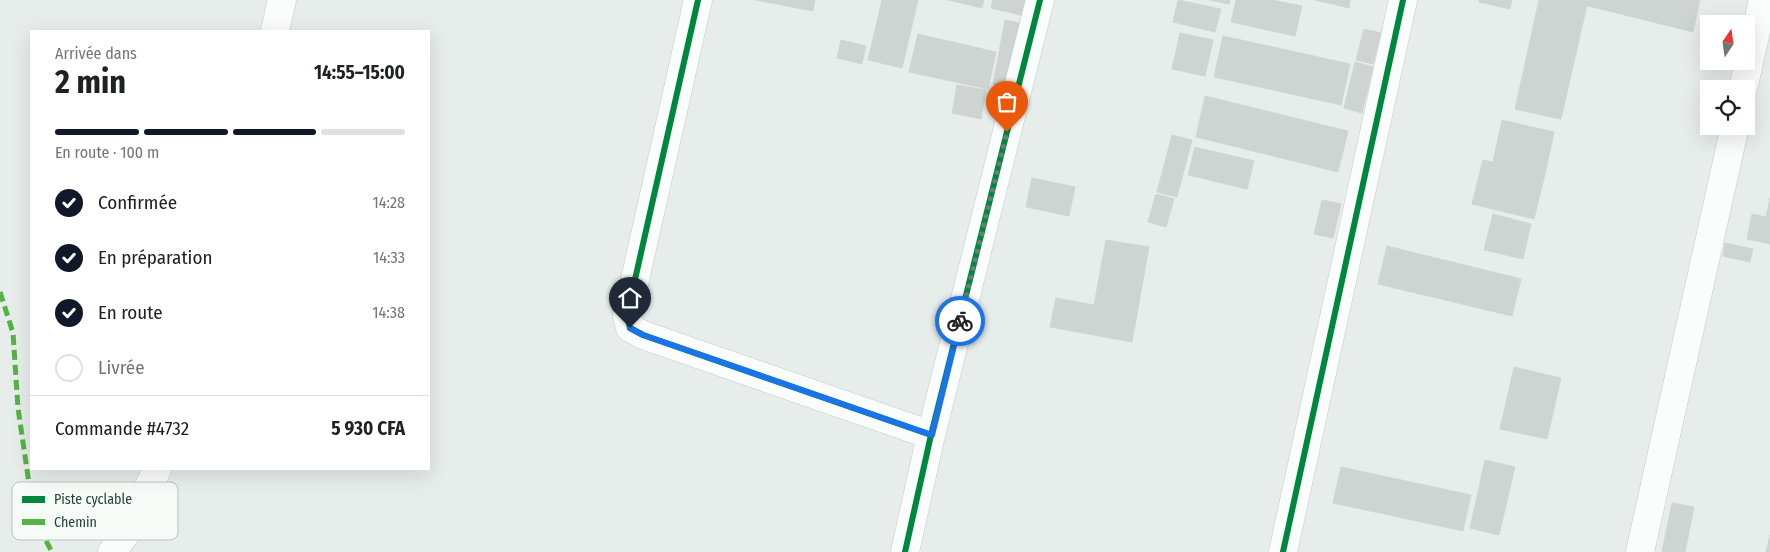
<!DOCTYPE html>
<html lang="fr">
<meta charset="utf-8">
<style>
:root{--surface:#fff;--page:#f2f2f2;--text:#202124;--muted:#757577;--line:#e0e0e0;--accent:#111827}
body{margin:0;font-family:"Fira Sans Condensed",sans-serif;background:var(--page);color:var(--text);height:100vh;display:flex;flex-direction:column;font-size:19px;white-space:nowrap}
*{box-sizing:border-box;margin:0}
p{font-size:16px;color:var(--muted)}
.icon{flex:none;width:28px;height:28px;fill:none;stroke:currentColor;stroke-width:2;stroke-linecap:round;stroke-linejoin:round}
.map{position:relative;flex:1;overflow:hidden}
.sheet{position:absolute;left:30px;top:30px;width:400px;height:440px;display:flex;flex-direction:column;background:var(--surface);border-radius:0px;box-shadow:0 5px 20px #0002}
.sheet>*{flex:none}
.needle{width:32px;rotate:13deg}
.tools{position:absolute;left:1700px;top:15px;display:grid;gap:10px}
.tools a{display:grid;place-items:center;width:55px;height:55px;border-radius:0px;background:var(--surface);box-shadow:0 5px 20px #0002;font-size:25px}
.pin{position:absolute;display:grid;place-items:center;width:42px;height:42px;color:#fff;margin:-51px -21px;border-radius:50% 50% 50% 0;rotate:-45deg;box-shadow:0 0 5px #0007}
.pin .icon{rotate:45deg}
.courier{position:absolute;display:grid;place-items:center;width:50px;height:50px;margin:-25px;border:4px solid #1a73e8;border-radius:50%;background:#fff;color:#222;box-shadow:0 1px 6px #0007}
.overview em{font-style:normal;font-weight:700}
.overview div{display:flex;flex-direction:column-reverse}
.overview{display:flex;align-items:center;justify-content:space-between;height:85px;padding:0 25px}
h1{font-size:32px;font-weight:700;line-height:38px}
.bar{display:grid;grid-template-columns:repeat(4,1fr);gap:8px 5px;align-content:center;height:60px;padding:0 25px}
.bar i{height:6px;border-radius:4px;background:var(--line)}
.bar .active{background:var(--accent)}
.bar p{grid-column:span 4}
.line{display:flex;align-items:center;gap:12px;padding:0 25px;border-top:1px solid var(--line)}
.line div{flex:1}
ol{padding:0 25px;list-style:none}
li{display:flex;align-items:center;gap:15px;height:55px}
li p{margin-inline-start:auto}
li .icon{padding:5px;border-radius:50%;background:var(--accent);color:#fff;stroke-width:4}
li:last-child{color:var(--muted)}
li i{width:28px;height:28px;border:2px solid var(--line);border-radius:50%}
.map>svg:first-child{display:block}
</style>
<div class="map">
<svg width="1770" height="552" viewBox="0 0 1770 552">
<rect width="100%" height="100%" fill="#e7edea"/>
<g fill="#ced4d1" stroke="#d0d6d3">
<polygon points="755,0 815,0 813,11"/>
<polygon points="882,0 918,0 902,68 868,60"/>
<polygon points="948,0 984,0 982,8"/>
<polygon points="993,0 1028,0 1024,16 991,8"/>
<polygon points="1178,0 1221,9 1215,32 1173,22"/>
<polygon points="1210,0 1230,0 1229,4"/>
<polygon points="1236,0 1272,0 1302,6 1295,36 1231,22"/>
<polygon points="1315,0 1350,0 1349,8"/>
<polygon points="1479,0 1512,0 1510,9 1479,2"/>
<polygon points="1539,0 1564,0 1587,5 1561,119 1515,109"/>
<polygon points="1564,0 1700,0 1693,32"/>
<polygon points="1005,20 1026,24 1014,87 993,84"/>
<polygon points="1364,29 1381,33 1373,64 1356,60"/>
<polygon points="1180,33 1213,40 1205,76 1172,69"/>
<polygon points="918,34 996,52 988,89 909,72"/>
<polygon points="1223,36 1350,64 1341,105 1214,77"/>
<polygon points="841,40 866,46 862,64 837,58"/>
<polygon points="1355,62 1373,67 1362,113 1344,108"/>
<polygon points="957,85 986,90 981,119 952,113"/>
<polygon points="1205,96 1348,131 1338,172 1196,137"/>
<polygon points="1502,120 1554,132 1545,174 1493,162"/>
<polygon points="1172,135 1192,140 1177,197 1157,192"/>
<polygon points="1195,147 1254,161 1247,189 1188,175"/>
<polygon points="1483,160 1545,174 1534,219 1472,204"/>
<polygon points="1032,178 1075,187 1069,216 1026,207"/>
<polygon points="1156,194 1174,199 1166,227 1148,222"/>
<polygon points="1770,198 1770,244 1747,239 1752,214 1766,217"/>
<polygon points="1322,200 1341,204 1333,238 1314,234"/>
<polygon points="1493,214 1531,224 1523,259 1484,250"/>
<polygon points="1106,240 1149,247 1132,342 1050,327 1056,298 1094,305"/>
<polygon points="1725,243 1753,249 1750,262 1723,256"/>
<polygon points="1387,246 1521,279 1512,316 1378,284"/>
<polygon points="1514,367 1561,378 1547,439 1500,429"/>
<polygon points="1485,460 1515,467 1499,535 1470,528"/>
<polygon points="1341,467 1471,495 1463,531 1333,503"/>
<polygon points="1672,503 1694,507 1685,552 1662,552"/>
<polygon points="1770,535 1770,552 1766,552"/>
</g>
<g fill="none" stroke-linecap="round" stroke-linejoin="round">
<defs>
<g id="minor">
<polyline points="698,0 627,315 630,328 643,335 931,435"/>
<polyline points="275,31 282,0"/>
<polyline points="1743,89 1763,0"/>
<polyline points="112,552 129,529 157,469"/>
<polyline points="905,552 931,435 1040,0"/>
<polyline points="1283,552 1403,0"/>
<polyline points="1640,552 1735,126"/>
</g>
</defs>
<use href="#minor" stroke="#c4cac7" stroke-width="29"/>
<use href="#minor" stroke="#fbfcfc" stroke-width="28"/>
<polyline stroke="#55b346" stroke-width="5" stroke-dasharray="10 5" stroke-linecap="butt" points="0,292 13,333 18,408 31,497 37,524 52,552"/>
<defs>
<g id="cycleway">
<polyline points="698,0 627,315 630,328 643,335 931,435"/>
<polyline points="905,552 931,435 1040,0"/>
<polyline points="1283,552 1403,0"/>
</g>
</defs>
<use href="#cycleway" stroke="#f6fbf8" stroke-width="9"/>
<use href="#cycleway" stroke="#00873e" stroke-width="6"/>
</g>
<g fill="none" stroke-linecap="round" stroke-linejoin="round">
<polyline stroke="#687e76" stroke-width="5" stroke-dasharray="0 9" points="960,321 1007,132"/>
<polyline stroke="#1a73e8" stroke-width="6" points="630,328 643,335 932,435 960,321"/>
</g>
<rect x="12" y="482" width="166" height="58" rx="8" fill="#f6fbf8" stroke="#b7c4be" stroke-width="1"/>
<rect x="22" y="496" width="23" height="7" fill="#00873e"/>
<rect x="22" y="519" width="23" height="6" fill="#55b346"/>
<g font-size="14" fill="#234238">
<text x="54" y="504">Piste cyclable</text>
<text x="54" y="527">Chemin</text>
</g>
</svg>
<div class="tools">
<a><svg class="needle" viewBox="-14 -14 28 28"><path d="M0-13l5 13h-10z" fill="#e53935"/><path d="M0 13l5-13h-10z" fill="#757577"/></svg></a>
<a><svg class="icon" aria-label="locate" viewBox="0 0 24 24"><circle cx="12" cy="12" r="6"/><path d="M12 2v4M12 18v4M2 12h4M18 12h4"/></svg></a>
</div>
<div class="pin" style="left:1007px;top:132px;background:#ea580c"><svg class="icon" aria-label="bag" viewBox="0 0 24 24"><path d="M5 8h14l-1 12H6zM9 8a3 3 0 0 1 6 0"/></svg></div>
<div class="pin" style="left:630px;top:328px;background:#1f2937"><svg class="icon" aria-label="home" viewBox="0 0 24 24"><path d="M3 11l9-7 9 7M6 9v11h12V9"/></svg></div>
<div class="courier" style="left:960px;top:321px"><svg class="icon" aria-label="bike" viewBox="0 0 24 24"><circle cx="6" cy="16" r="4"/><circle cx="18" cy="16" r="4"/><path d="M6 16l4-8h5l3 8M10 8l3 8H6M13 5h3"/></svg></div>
<section class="sheet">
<div class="overview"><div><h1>2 min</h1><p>Arrivée dans</p></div><em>14:55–15:00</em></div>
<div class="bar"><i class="active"></i><i class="active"></i><i class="active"></i><i></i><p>En route · 100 m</p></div>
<ol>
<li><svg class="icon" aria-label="check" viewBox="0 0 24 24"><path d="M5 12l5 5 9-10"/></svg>Confirmée<p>14:28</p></li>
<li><svg class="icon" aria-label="check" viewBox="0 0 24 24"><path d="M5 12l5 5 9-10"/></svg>En préparation<p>14:33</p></li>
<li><svg class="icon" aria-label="check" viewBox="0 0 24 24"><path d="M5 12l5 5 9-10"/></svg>En route<p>14:38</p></li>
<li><i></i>Livrée</li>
</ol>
<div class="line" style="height:65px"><div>Commande #4732</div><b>5 930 CFA</b></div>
</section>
</div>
